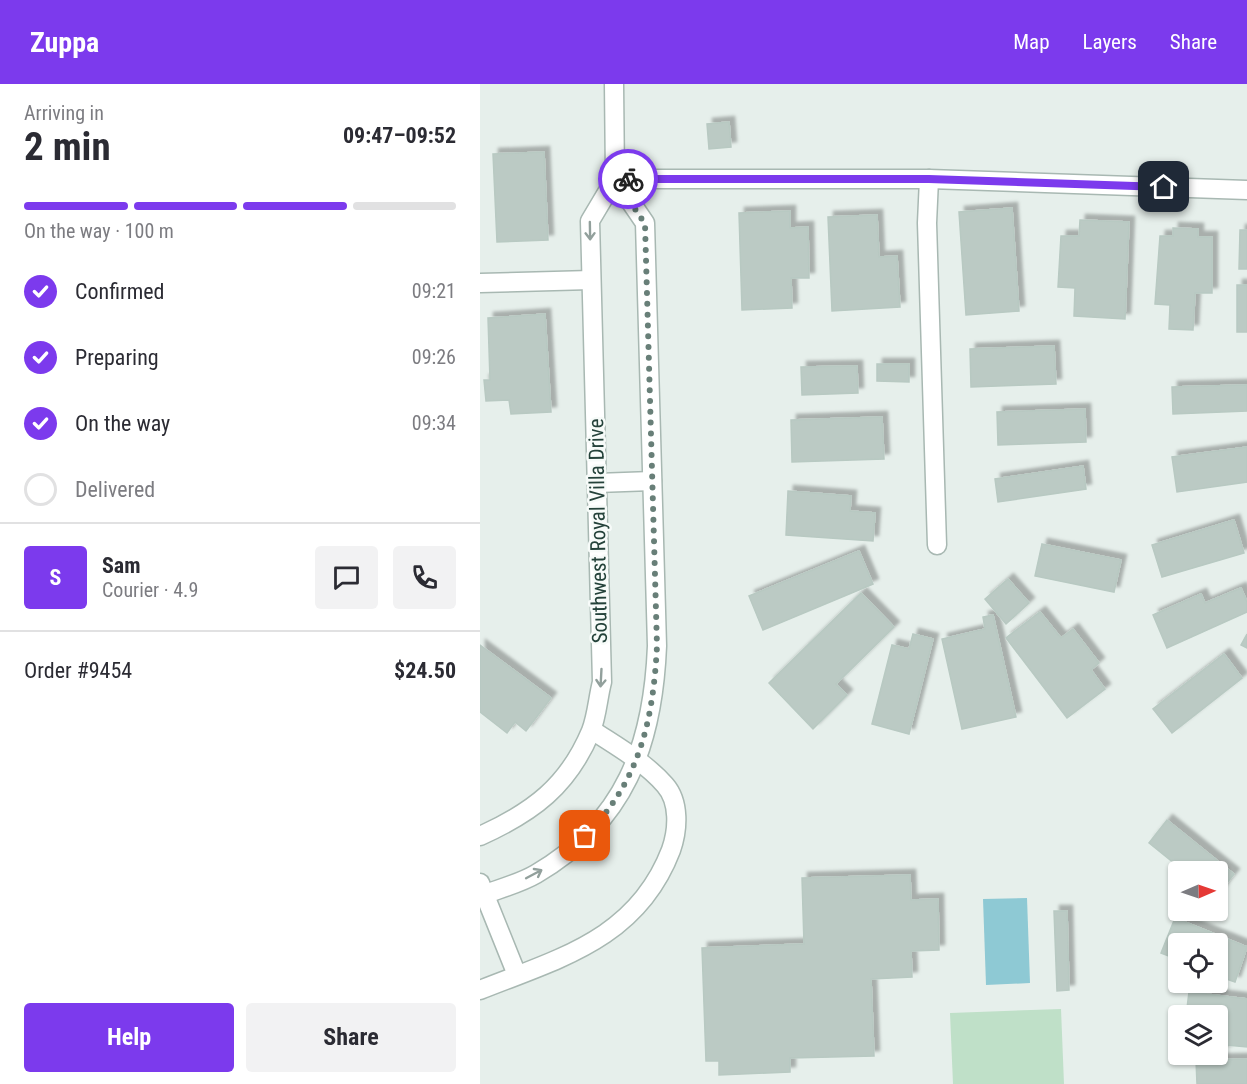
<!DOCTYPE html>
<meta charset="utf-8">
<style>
:root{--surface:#fff;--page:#f2f2f3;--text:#2b2b33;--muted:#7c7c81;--line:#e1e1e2;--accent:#7c3aed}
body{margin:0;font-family:"Roboto Condensed",sans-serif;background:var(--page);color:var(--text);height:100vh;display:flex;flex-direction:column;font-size:22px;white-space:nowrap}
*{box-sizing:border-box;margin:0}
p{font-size:20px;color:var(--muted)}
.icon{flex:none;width:33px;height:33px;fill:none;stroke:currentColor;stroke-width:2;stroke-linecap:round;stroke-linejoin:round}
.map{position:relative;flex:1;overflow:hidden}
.sheet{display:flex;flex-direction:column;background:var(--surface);width:480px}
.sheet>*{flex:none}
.needle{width:39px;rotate:88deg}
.controls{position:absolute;left:688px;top:777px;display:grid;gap:12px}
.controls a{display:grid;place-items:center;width:60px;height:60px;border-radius:6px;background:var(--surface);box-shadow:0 2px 4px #0004;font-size:30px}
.pin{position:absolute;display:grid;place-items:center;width:51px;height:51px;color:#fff;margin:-26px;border-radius:12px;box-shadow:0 3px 9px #0006}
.courier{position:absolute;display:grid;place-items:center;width:60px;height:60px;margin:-30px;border:4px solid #7c3aed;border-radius:50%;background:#fff;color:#222;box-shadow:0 2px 8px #0007}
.summary em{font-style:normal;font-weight:700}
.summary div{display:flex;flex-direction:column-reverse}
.summary{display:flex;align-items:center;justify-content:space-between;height:102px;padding:0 24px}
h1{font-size:39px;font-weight:700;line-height:45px}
.bar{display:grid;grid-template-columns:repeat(4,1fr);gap:9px 6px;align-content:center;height:72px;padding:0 24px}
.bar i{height:8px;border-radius:4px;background:var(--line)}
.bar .on{background:var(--accent)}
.bar p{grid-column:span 4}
.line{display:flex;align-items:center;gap:15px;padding:0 24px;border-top:2px solid var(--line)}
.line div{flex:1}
.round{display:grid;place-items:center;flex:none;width:63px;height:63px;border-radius:6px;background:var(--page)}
ol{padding:0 24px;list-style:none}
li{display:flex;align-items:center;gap:18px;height:66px}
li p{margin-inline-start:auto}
li .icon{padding:6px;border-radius:50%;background:var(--accent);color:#fff;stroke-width:4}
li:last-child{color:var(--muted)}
li i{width:33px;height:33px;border:3px solid var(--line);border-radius:50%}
.action{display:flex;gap:12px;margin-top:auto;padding:12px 24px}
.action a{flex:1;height:69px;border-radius:6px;background:var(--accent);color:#fff;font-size:24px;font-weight:700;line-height:69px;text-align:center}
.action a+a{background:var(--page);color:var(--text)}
header{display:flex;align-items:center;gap:36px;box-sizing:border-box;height:84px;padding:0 30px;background:var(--accent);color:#fff}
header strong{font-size:28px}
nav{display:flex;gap:33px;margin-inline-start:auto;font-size:21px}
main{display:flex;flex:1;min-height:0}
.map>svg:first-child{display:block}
</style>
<header>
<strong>Zuppa</strong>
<nav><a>Map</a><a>Layers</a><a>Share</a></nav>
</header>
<main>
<section class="sheet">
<div class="summary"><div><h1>2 min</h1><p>Arriving in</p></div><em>09:47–09:52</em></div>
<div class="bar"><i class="on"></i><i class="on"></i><i class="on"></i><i></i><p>On the way · 100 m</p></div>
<ol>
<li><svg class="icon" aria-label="check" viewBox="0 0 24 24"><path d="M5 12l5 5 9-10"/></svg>Confirmed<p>09:21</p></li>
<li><svg class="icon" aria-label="check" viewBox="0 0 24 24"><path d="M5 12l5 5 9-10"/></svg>Preparing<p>09:26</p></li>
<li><svg class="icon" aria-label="check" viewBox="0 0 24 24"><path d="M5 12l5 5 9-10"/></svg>On the way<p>09:34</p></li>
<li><i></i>Delivered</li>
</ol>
<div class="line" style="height:108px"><b class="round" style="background:var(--accent);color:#fff">S</b><div><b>Sam</b><p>Courier · 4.9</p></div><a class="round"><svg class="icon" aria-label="chat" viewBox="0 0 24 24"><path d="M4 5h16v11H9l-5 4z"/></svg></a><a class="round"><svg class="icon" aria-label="phone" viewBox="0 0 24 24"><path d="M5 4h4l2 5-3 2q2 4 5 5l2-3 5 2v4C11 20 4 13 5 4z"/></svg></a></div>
<div class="line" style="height:78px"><div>Order #9454</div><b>$24.50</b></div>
<div class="action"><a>Help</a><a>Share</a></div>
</section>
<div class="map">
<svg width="767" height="1000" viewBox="0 0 767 1000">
<defs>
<filter id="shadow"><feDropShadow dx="5.5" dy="-5.5" stdDeviation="1.5" flood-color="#0004"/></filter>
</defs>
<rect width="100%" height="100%" fill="#e6efeb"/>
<polygon fill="#bfe0c8" points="581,925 584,1000 473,1000 470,929"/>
<polygon fill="#8ec9d4" points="547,814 550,899 506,901 503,815"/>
<g fill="#bbcac4" stroke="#b8c9c2" stroke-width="1.5" filter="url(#shadow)">
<polygon points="249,38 251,63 229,65 227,40"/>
<polygon points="64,68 68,156 17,158 13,70"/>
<polygon points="532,124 539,227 486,231 479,128"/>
<polygon points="310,127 310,144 328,143 329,194 311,194 312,224 262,226 259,129"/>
<polygon points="397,131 399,173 417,172 420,223 352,227 348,133"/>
<polygon points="600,136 649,138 645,235 594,232 595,204 578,203 581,152 599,152"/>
<polygon points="693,144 718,145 718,153 732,153 732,209 715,209 713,246 689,245 690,221 675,220 680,152 693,152"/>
<polygon points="760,146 767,146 767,185 759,185"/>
<rect x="757" y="201" width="10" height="47"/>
<polygon points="65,230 71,328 31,330 29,316 6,317 4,296 10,296 8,234"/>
<polygon points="574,262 576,300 491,303 490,265"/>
<polygon points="397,280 429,280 429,298 397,297"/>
<polygon points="377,282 378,309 322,311 321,283"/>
<polygon points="767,301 767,327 693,330 692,303"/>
<polygon points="605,325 606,358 518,361 517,328"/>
<polygon points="402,333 404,375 312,378 311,336"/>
<polygon points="767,363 767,398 697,408 692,373"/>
<polygon points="603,382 606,405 518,418 515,395"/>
<polygon points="308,407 371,412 370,427 395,429 393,457 306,451"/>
<polygon points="754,436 764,469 682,493 672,461"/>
<polygon points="562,460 641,476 634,508 555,492"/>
<polygon points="379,467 393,500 283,546 269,512"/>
<polygon points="528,495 549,519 526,540 505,515"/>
<polygon points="761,504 767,518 767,528 687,564 673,531 721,510 725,519"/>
<polygon points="381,509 414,543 356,600 367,611 333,645 289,599"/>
<polygon points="560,528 581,554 593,545 619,579 611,586 625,605 587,634 526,554"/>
<polygon points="513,531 536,633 482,645 462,555 505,545 503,533"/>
<polygon points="433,550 453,555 429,650 392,640 412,561 429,565"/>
<polygon points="767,550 767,564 761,561"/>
<polygon points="0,561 71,614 46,647 35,638 27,649 0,628"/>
<polygon points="744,570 762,594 692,649 673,625"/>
<polygon points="687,736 754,790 738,810 738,788 705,788 669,759"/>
<polygon points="430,791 431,816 458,815 459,866 431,867 432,893 391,895 394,972 310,974 310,988 239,991 239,977 226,977 222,864 324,860 322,794"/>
<polygon points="574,827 587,827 589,906 577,907"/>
<polygon points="695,834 767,863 755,898 738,892 738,860 699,860 699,876 681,869"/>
<polygon points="709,908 767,915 767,963 746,961 746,967 738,966 738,932 706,932"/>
<polygon points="767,975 767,1000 717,1000 716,976"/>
</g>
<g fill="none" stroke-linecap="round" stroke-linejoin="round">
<defs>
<g id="service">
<polyline points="449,95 447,139 457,461"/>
<polyline points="0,199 111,196"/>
<polyline points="117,399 172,397"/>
<polyline points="0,799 37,891"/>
<path d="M0,906C80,874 157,855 191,766C198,746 200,718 185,701C165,678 136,662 112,646"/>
</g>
<g id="minor">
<polyline points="135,95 449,95 767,106"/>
<path d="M0,752C53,728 88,702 111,647C117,632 118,613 122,598L110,137L135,95L134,0"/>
<path d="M0,812C18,805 39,800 56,790C145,738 173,661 177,562L165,139L135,95"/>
</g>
</defs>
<use href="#service" stroke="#a8b8b2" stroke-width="21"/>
<use href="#minor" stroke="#a8b8b2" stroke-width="21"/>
<use href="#service" stroke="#fff" stroke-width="18"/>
<use href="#minor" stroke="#fff" stroke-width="18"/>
</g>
<defs><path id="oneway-shaft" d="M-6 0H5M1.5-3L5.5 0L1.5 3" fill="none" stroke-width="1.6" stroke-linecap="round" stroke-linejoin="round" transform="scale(1.5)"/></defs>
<g stroke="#92a09c">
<use href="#oneway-shaft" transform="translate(110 147) rotate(89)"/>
<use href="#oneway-shaft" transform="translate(121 594) rotate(93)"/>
<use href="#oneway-shaft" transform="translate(54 790) rotate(-28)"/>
</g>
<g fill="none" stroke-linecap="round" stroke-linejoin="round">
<path stroke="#687f78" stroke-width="6" stroke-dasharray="0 10.8" d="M105,752C160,697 173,637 177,562L165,140L135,95H148"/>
<polyline stroke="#7c3aed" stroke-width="8" points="148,95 449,95 684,103"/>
</g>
<g text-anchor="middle" stroke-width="5" stroke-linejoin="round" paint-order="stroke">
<g font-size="21" fill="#24423a" stroke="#f7fbf9">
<text transform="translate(118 447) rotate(-91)" y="7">Southwest Royal Villa Drive</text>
</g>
</g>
</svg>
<div class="controls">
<a><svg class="needle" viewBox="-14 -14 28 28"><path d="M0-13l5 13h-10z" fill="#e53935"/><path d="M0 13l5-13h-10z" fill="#7c7c81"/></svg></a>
<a><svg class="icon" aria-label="locate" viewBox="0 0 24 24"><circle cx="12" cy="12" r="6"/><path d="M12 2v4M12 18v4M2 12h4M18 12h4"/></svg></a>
<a><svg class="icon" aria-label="layers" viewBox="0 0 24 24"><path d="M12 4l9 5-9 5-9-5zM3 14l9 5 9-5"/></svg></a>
</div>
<div class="pin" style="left:105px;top:752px;background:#ea580c"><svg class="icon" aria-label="bag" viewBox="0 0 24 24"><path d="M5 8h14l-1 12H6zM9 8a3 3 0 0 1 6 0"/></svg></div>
<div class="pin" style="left:684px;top:103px;background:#1f2937"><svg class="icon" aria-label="home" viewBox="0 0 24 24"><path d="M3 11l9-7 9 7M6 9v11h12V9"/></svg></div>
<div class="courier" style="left:148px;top:95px"><svg class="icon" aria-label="bike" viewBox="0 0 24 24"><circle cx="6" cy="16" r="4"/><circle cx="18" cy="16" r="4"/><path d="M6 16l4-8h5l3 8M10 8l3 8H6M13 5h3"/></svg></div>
</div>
</main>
